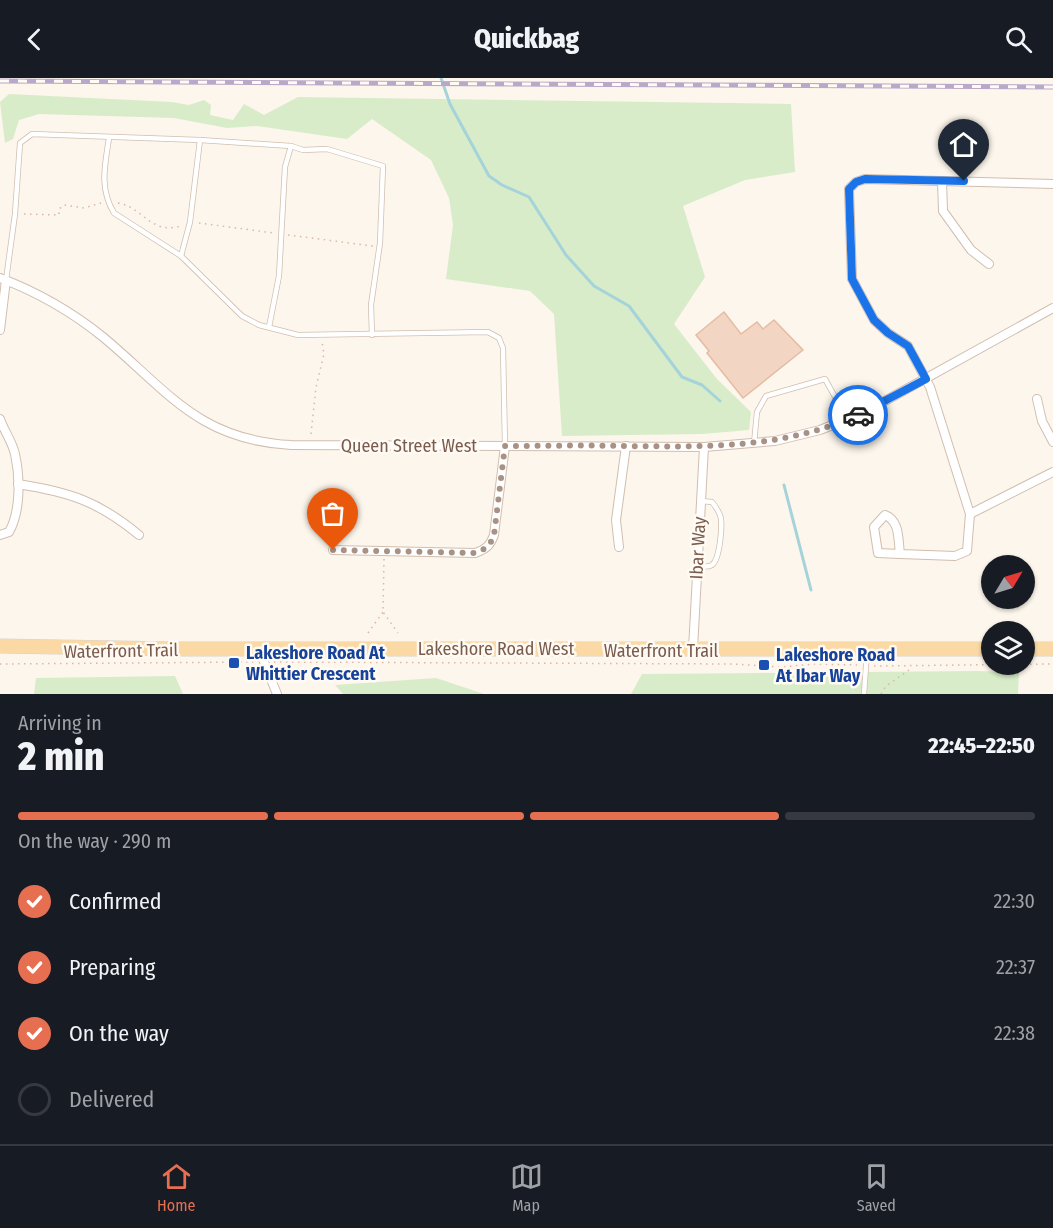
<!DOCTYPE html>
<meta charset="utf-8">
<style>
:root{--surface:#171b24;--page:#20242c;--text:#f1f3f6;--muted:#9ea1a6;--line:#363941;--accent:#e76f51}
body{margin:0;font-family:"Fira Sans Condensed",sans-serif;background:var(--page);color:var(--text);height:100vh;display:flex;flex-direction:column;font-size:22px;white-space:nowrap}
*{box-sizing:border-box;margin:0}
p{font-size:20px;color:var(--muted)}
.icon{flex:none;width:33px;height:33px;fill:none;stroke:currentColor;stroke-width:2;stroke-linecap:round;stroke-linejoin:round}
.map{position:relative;height:616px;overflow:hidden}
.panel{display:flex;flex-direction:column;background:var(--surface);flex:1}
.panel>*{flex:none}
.needle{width:39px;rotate:52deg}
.buttons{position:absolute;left:981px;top:477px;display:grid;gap:12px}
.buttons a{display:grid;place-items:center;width:54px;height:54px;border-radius:50%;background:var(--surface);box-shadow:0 2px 4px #0004;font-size:30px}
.pin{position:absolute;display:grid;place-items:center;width:51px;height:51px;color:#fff;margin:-62px -26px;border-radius:50% 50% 50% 0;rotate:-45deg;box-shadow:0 0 6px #0007}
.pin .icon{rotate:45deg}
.courier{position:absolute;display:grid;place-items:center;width:60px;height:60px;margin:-30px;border:4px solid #1a73e8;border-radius:50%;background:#fff;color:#222;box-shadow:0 2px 8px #0007}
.head em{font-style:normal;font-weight:800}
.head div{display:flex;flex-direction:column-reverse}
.head{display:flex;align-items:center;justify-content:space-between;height:102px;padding:0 18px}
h1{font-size:39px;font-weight:800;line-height:45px}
.bar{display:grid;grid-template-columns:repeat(4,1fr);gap:9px 6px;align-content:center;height:72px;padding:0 18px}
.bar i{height:8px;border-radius:4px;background:var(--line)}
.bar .active{background:var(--accent)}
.bar p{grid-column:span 4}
ol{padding:0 18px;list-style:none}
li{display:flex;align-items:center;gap:18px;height:66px}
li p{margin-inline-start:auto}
li .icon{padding:6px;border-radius:50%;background:var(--accent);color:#fff;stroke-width:4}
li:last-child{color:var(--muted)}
li i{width:33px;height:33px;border:3px solid var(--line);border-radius:50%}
header{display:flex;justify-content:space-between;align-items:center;height:78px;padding:0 18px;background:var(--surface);font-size:27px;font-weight:800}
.tabs{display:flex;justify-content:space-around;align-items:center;height:84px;border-top:2px solid var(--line);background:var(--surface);font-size:16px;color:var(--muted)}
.tabs a{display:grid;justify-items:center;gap:3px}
.tabs .active{color:var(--accent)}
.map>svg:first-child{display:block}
</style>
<header><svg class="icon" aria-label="back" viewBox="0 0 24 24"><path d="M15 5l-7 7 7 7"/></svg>Quickbag<svg class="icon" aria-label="search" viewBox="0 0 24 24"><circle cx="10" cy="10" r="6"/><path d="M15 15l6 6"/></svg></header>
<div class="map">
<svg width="1053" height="616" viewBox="0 0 1053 616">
<rect width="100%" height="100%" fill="#fdf6ec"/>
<g fill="#d8ecc9">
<polygon points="9,16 172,24 189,27 204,22 211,27 210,37 233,42 244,26 264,37 298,19 791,26 795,94 745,102 683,128 705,199 674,246 717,301 751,334 749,352 702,356 562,358 554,236 530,213 446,201 453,147 449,120 431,82 372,41 347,61 257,48 227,50 174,40 39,36 19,42 13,61 5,65 0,24"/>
<polygon points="976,593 1019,594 1018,616 631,616 642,596"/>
<polygon points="175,598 183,616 34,616 36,600"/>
<polygon points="436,600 484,616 343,616 335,607"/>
</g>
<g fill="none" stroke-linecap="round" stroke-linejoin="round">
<g stroke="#a5d3da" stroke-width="3">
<polyline points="441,0 450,26 489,98 502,107 529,119 566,177 594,208 629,228 682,299 702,307 720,323"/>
<polyline points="784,407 811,512"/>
</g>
</g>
<polygon fill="#f3d5c3" stroke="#e6bba3" stroke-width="1.5" points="724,234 741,256 757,244 763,251 774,242 803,272 743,320 707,275 709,273 696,257"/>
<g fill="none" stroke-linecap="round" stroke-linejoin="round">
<defs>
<g id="lane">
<path d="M109,60C105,87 99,110 114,135L181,178L242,238L259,247L298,257L488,254L499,260L503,270L505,368"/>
<polyline points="181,178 190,144 200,62"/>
<polyline points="6,202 15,136 20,65 32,56 200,62 291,68 303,72 327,71 383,88 380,165 371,227 372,257"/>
<polyline points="269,249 279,198 285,89 291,68"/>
<polyline points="754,366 757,334 766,318 825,301 848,342"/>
<path d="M698,488C704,488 708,490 712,487C720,481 722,450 721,441C720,434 716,429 712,424L701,423"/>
<polyline points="864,616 867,574"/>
</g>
<g id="street">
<polyline points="942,103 943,133 971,172 989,186"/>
<path d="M0,200C37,214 72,234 103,259C168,313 198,362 291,367L704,369L775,363L820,352L865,334L1053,230"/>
<polyline points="0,252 6,202"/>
<polyline points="1037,321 1042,343 1053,364"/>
<path d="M0,341C4,353 12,363 15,376C20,399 21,433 9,454L0,457"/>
<path d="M18,406C69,414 98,423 139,457"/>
<polyline points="970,436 1053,394"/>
<polyline points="619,469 616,442 626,368"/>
<path d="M333,472L475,475C486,471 490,468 494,457L505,368"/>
<path d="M900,476L878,475L874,449L885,437C900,443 898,461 900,476L955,478L967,473L970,436L930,309L908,268L888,255L874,242L852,201L849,111L856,104L865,101L1053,106"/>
<polyline points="258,569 277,616"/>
<polyline points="693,571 704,369"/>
</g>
<g id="primary">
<polyline points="0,568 176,571 992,571"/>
<polyline points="1024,571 1053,571"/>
</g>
</defs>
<use href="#lane" stroke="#d1beb0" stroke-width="6"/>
<use href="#street" stroke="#d1beb0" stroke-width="10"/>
<use href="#primary" stroke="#dad1cd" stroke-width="15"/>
<g stroke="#d9b8a5" stroke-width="1.5" stroke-dasharray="1.5 4.5" stroke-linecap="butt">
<path d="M118,125C144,129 151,159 183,147"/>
<polyline points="24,136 59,137 59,131 64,127 84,130 101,125"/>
<polyline points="199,145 274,155"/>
<polyline points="288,157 373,168"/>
<polyline points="311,356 316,309 324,276 322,264"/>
<polyline points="384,481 383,534 398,555"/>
<polyline points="368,555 383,534"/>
<polyline points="274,584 732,586 782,589 815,586 857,587"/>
<polyline points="0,586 255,584"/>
<polyline points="874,588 1053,586"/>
<polyline points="881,616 886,608 912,590"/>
</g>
<use href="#lane" stroke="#fff" stroke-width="4.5"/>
<use href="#street" stroke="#fff" stroke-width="8"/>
<use href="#primary" stroke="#fbd9a5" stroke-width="14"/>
<defs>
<polyline id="rail" points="0,3 1053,9"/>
</defs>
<use href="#rail" stroke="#b9a8c9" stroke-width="5"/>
<use href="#rail" stroke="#fffaf3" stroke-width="3" stroke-dasharray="9" stroke-linecap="butt"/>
</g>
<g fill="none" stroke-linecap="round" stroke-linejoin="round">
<path stroke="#a89285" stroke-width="6" stroke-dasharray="0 10.8" d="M333,472L475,475C486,471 490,468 494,457L505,368C545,368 585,367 624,368C705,369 784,371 858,337"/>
<polyline stroke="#1a73e8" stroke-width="8" points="858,337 926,301 908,268 888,255 874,242 852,201 849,111 856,104 865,101 964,103"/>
</g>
<g fill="#1a4fb4" stroke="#fffaf3" stroke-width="2">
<rect x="228" y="579" width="12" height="12" rx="3"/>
<rect x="758" y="581" width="12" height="12" rx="3"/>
</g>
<g text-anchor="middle" stroke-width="5" stroke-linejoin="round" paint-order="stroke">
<g font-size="18" fill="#7a5c4d" stroke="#fffaf3">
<text x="409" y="374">Queen Street West</text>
<text transform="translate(698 470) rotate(-87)" y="6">Ibar Way</text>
<text x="496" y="577">Lakeshore Road West</text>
<text transform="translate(121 573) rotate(-1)" y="6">Waterfront Trail</text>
<text x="661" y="579">Waterfront Trail</text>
</g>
<g font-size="18" font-weight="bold" fill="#164399" stroke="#fffaf3" text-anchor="start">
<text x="246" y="581">Lakeshore Road At<tspan x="246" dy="21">Whittier Crescent</tspan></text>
<text x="776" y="583">Lakeshore Road<tspan x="776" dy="21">At Ibar Way</tspan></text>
</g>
</g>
</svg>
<div class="buttons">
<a><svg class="needle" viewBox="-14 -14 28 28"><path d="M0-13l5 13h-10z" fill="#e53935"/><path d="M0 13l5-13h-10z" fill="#9ea1a6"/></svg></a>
<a><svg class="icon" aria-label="layers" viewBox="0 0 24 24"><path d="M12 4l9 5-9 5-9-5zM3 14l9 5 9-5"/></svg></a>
</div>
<div class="pin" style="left:333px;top:472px;background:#ea580c"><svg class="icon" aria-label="bag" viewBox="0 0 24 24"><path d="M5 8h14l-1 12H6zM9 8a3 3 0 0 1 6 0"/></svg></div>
<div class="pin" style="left:964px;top:103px;background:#1f2937"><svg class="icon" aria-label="home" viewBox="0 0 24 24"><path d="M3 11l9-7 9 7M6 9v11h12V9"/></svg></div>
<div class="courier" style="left:858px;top:337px"><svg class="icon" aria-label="car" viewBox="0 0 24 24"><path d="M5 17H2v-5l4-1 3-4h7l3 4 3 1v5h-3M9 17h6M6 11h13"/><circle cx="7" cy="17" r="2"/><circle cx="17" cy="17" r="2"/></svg></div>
</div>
<section class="panel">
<div class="head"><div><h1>2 min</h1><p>Arriving in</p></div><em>22:45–22:50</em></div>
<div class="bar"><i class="active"></i><i class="active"></i><i class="active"></i><i></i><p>On the way · 290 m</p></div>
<ol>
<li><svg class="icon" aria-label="check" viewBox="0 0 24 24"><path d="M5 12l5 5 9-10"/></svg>Confirmed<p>22:30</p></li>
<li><svg class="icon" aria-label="check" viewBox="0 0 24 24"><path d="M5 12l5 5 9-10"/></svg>Preparing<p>22:37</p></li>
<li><svg class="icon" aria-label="check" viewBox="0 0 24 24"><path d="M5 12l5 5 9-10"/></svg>On the way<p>22:38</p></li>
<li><i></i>Delivered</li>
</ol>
</section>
<nav class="tabs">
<a class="active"><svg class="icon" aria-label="home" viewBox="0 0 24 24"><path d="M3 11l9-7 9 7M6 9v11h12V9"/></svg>Home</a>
<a><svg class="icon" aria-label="map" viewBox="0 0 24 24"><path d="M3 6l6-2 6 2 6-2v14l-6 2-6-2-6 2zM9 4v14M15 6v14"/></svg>Map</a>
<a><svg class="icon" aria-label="saved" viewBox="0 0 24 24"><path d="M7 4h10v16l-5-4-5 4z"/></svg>Saved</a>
</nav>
